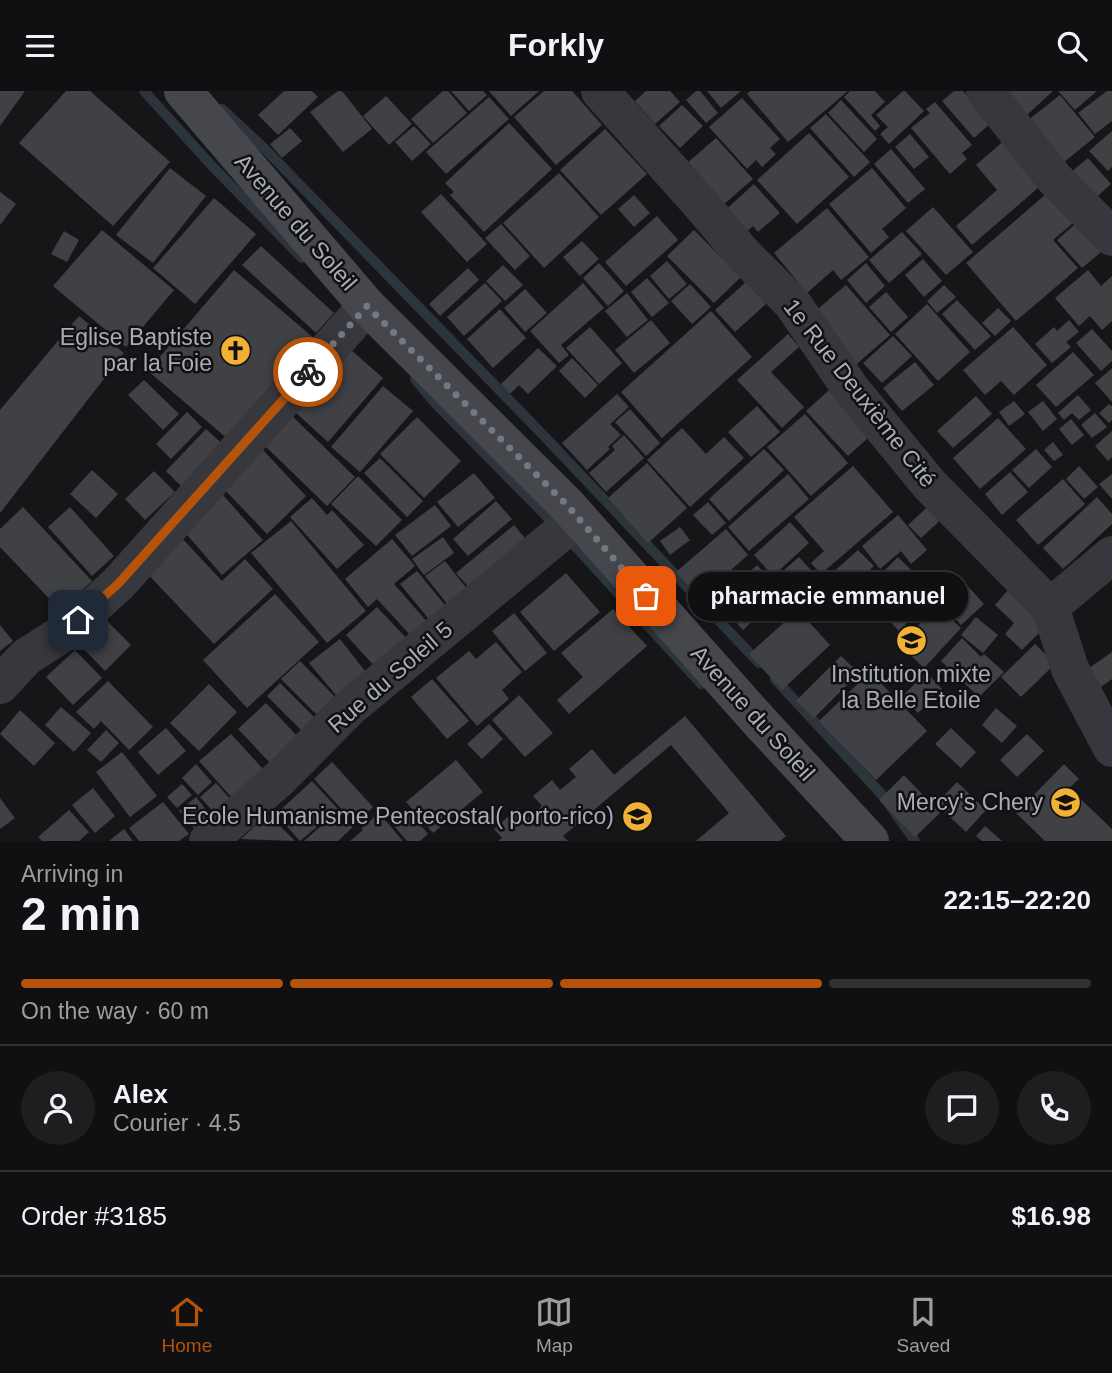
<!DOCTYPE html>
<meta charset="utf-8">
<style>
:root{--surface:#101012;--page:#1e1e20;--text:#f1f3f6;--muted:#9c9d9f;--line:#303032;--accent:#b45309}
body{margin:0;font-family:Helvetica,sans-serif;background:var(--page);color:var(--text);height:100vh;display:flex;flex-direction:column;font-size:26px;white-space:nowrap}
*{box-sizing:border-box;margin:0}
p{font-size:23px;color:var(--muted)}
.icon{flex:none;width:38px;height:38px;fill:none;stroke:currentColor;stroke-width:2;stroke-linecap:round;stroke-linejoin:round}
.map{position:relative;height:750px;overflow:hidden}
.details{display:flex;flex-direction:column;background:var(--surface);flex:1}
.details>*{flex:none}
.pin{position:absolute;display:grid;place-items:center;width:60px;height:60px;color:#fff;margin:-30px;border-radius:14px;box-shadow:0 4px 10px #0006}
.courier{position:absolute;display:grid;place-items:center;width:70px;height:70px;margin:-35px;border:5px solid #b45309;border-radius:50%;background:#fff;color:#222;box-shadow:0 2px 9px #0007}
.bubble{position:absolute;height:49px;border-radius:24px;background:var(--surface);box-shadow:0 2px 5px #0004,0 0 0 2px var(--line);font-size:23px;font-weight:700;line-height:49px;text-align:center}
.summary em{font-style:normal;font-weight:700}
.summary div{display:flex;flex-direction:column-reverse}
.summary{display:flex;align-items:center;justify-content:space-between;height:119px;padding:0 21px}
h1{font-size:46px;font-weight:700;line-height:52px}
.bar{display:grid;grid-template-columns:repeat(4,1fr);gap:10px 7px;align-content:center;height:84px;padding:0 21px}
.bar i{height:9px;border-radius:5px;background:var(--line)}
.bar .active{background:var(--accent)}
.bar p{grid-column:span 4}
.line{display:flex;align-items:center;gap:18px;padding:0 21px;border-top:2px solid var(--line)}
.line div{flex:1}
.round{display:grid;place-items:center;flex:none;width:74px;height:74px;border-radius:37px;background:var(--page)}
header{display:flex;justify-content:space-between;align-items:center;height:91px;padding:0 21px;background:var(--surface);font-size:32px;font-weight:700}
.tab-bar{display:flex;justify-content:space-around;align-items:center;height:98px;border-top:2px solid var(--line);background:var(--surface);font-size:19px;color:var(--muted)}
.tab-bar a{display:grid;justify-items:center;gap:4px}
.tab-bar .active{color:var(--accent)}
.map>svg:first-child{display:block}
</style>
<header><svg class="icon" aria-label="menu" viewBox="0 0 24 24"><path d="M4 6h16M4 12h16M4 18h16"/></svg>Forkly<svg class="icon" aria-label="search" viewBox="0 0 24 24"><circle cx="10" cy="10" r="6"/><path d="M15 15l6 6"/></svg></header>
<div class="map">
<svg width="1112" height="750" viewBox="0 0 1112 750">
<rect width="100%" height="100%" fill="#161618"/>
<g fill="none" stroke-linecap="round" stroke-linejoin="round">
<g stroke="#2c353c" stroke-width="10">
<polyline points="144,0 213,76 302,167"/>
<polyline points="222,18 266,59 545,346 759,572"/>
<polyline points="415,288 434,311 554,433"/>
<polyline points="574,454 701,593"/>
<polyline points="775,588 884,706 915,750"/>
</g>
</g>
<g fill="#404145">
<polygon points="0,0 25,0 0,35"/>
<polygon points="66,0 90,0 170,71 113,135 19,52"/>
<polygon points="284,0 312,0 318,6 278,44 258,24"/>
<polygon points="338,0 342,0 372,38 343,61 310,21"/>
<polygon points="443,0 448,0 467,22 433,52 411,28"/>
<polygon points="451,0 483,0 487,4 469,20"/>
<polygon points="489,0 539,0 511,25"/>
<polygon points="544,0 572,0 602,34 556,74 514,26"/>
<polygon points="646,0 670,0 680,11 655,33 635,10"/>
<polygon points="696,0 700,0 718,22 706,32 686,9"/>
<polygon points="707,0 741,0 721,17"/>
<polygon points="750,0 848,0 788,51 747,3"/>
<polygon points="850,0 875,0 885,11 871,24 880,35 875,40 844,6"/>
<polygon points="903,0 905,0 924,20 889,53 880,43 888,36 876,24"/>
<polygon points="954,0 963,0 991,32 974,47 942,10"/>
<polygon points="1005,0 1053,0 1027,24"/>
<polygon points="1058,0 1097,0 1075,19"/>
<polygon points="1107,0 1112,0 1112,30 1095,43 1078,22"/>
<polygon points="1060,4 1095,46 1058,76 1022,34"/>
<polygon points="386,5 412,33 389,54 363,25"/>
<polygon points="489,6 509,28 446,83 426,61"/>
<polygon points="742,7 780,48 770,57 776,63 762,76 756,69 747,78 709,36"/>
<polygon points="841,9 877,48 864,61 828,22"/>
<polygon points="935,11 972,54 962,62 967,68 950,83 911,37 930,22 926,18"/>
<polygon points="682,14 703,35 680,57 659,35"/>
<polygon points="826,23 870,71 854,86 810,37"/>
<polygon points="509,32 552,78 484,141 450,104 454,101 445,92"/>
<polygon points="414,35 431,53 412,70 395,51"/>
<polygon points="290,37 302,50 282,67 270,53"/>
<polygon points="605,38 647,83 601,124 560,79"/>
<polygon points="1112,40 1112,76 1108,80 1089,60"/>
<polygon points="809,42 849,86 797,133 757,89"/>
<polygon points="910,43 929,66 914,78 895,56"/>
<polygon points="716,47 753,88 723,114 686,73"/>
<polygon points="1007,47 1046,90 972,154 956,135 997,99 976,74"/>
<polygon points="891,58 925,98 908,112 874,73"/>
<polygon points="1088,67 1111,93 1089,113 1065,86"/>
<polygon points="170,77 206,105 153,172 116,144"/>
<polygon points="872,77 906,117 882,138 889,146 871,162 829,113"/>
<polygon points="559,82 599,126 544,177 503,132"/>
<polygon points="754,93 780,122 758,141 753,135 742,145 722,122"/>
<polygon points="1053,97 1079,127 1053,149 1078,177 1016,230 966,172"/>
<polygon points="0,101 16,113 0,134"/>
<polygon points="441,103 487,153 467,171 421,121"/>
<polygon points="634,104 650,122 634,136 618,118"/>
<polygon points="214,107 256,143 195,213 153,177"/>
<polygon points="933,116 973,161 946,184 906,140"/>
<polygon points="827,117 869,166 841,189 833,179 807,202 774,162"/>
<polygon points="657,125 678,149 626,195 605,171"/>
<polygon points="1082,127 1107,156 1082,177 1057,149"/>
<polygon points="501,133 530,165 515,179 485,147"/>
<polygon points="102,139 174,199 126,256 53,195"/>
<polygon points="694,139 741,186 714,212 667,165"/>
<polygon points="64,140 79,149 67,171 51,163"/>
<polygon points="902,141 922,163 889,192 869,169"/>
<polygon points="582,150 599,168 580,185 563,166"/>
<polygon points="261,155 334,222 316,242 242,174"/>
<polygon points="923,168 942,190 924,206 905,184"/>
<polygon points="667,170 687,193 669,208 650,185"/>
<polygon points="599,172 624,200 608,215 583,187"/>
<polygon points="866,172 885,195 866,212 847,189"/>
<polygon points="503,174 523,194 505,210 486,190"/>
<polygon points="468,177 479,189 440,225 429,213"/>
<polygon points="234,179 315,248 229,349 148,280"/>
<polygon points="1088,179 1101,195 1112,185 1112,230 1102,239 1090,225 1079,235 1055,207"/>
<polygon points="647,187 669,212 652,226 631,201"/>
<polygon points="746,191 766,213 735,241 715,219"/>
<polygon points="485,192 502,210 464,245 447,226"/>
<polygon points="583,192 604,217 561,254 569,264 559,272 530,240"/>
<polygon points="690,193 711,216 692,233 671,210"/>
<polygon points="846,194 890,244 851,278 806,228"/>
<polygon points="944,194 956,206 937,222 927,210"/>
<polygon points="525,198 547,222 525,241 504,217"/>
<polygon points="886,201 908,226 891,241 869,216"/>
<polygon points="627,202 648,229 627,246 605,220"/>
<polygon points="957,209 991,245 975,259 942,223"/>
<polygon points="927,213 970,261 938,290 895,243"/>
<polygon points="998,217 1011,230 995,245 982,232"/>
<polygon points="500,218 526,247 493,277 467,248"/>
<polygon points="711,220 752,266 662,347 621,301"/>
<polygon points="79,225 124,262 0,422 0,319"/>
<polygon points="651,229 670,252 634,282 615,259"/>
<polygon points="1069,229 1079,241 1066,251 1071,256 1052,272 1035,253 1054,236 1057,240"/>
<polygon points="590,236 622,272 599,293 566,257"/>
<polygon points="1013,236 1047,274 1014,304 1001,290 985,304 963,279"/>
<polygon points="1092,238 1112,260 1112,270 1101,280 1076,252"/>
<polygon points="788,243 799,256 771,281 804,316 782,337 737,289"/>
<polygon points="893,245 912,265 882,292 863,272"/>
<polygon points="538,257 557,275 528,303 519,294 510,303 501,293"/>
<polygon points="350,258 383,287 328,351 295,321"/>
<polygon points="1073,261 1094,284 1056,316 1036,294"/>
<polygon points="572,267 598,294 585,307 559,280"/>
<polygon points="915,271 934,294 902,320 883,297"/>
<polygon points="1112,277 1112,311 1095,292"/>
<polygon points="144,289 179,323 163,339 128,304"/>
<polygon points="838,291 880,336 848,365 806,320"/>
<polygon points="383,295 413,320 360,381 331,356"/>
<polygon points="617,303 629,316 610,333 621,344 608,356 610,358 587,379 562,352"/>
<polygon points="1078,304 1091,319 1079,329 1072,322 1064,329 1058,322"/>
<polygon points="976,305 992,323 953,357 937,340"/>
<polygon points="1014,310 1025,323 1009,335 999,321"/>
<polygon points="1043,310 1057,328 1043,340 1028,321"/>
<polygon points="1109,313 1112,315 1112,329 1109,332 1099,322"/>
<polygon points="757,315 780,341 751,366 728,341"/>
<polygon points="630,318 660,352 646,365 615,331"/>
<polygon points="187,321 202,336 171,368 156,353"/>
<polygon points="1095,322 1107,336 1092,347 1081,334"/>
<polygon points="290,323 355,386 327,415 262,352"/>
<polygon points="805,323 848,372 811,405 767,356"/>
<polygon points="417,326 461,370 424,407 380,363"/>
<polygon points="998,327 1026,358 980,398 953,367"/>
<polygon points="1071,328 1084,344 1072,354 1059,338"/>
<polygon points="682,337 706,363 724,346 744,367 690,416 647,369"/>
<polygon points="206,338 227,357 186,400 166,380"/>
<polygon points="1112,340 1112,366 1108,370 1095,355"/>
<polygon points="624,344 644,367 606,401 589,382 615,359 612,355"/>
<polygon points="1053,351 1063,364 1054,370 1044,359"/>
<polygon points="764,358 784,379 729,430 709,408"/>
<polygon points="1036,358 1052,376 1029,397 1012,379"/>
<polygon points="263,359 306,405 267,443 223,397"/>
<polygon points="380,367 423,410 407,426 364,382"/>
<polygon points="647,372 687,417 648,452 608,407"/>
<polygon points="853,375 893,421 821,483 811,472 824,460 794,426"/>
<polygon points="1079,375 1098,396 1084,408 1066,388"/>
<polygon points="92,379 118,403 96,427 70,403"/>
<polygon points="154,380 175,401 145,429 125,408"/>
<polygon points="1010,381 1028,401 1002,424 985,403"/>
<polygon points="474,382 495,407 458,436 437,411"/>
<polygon points="788,383 809,408 749,460 728,436"/>
<polygon points="1112,383 1112,408 1099,393"/>
<polygon points="358,385 402,429 376,455 331,413"/>
<polygon points="1063,388 1085,413 1038,454 1016,429"/>
<polygon points="222,403 263,449 222,484 182,438"/>
<polygon points="1097,406 1112,423 1112,433 1063,478 1043,457"/>
<polygon points="312,407 327,424 332,419 364,454 337,478 290,426"/>
<polygon points="496,410 512,428 468,465 453,448"/>
<polygon points="708,411 726,432 712,444 693,424"/>
<polygon points="933,411 946,424 921,447 908,434"/>
<polygon points="435,414 451,435 412,465 395,444"/>
<polygon points="23,416 92,490 60,519 0,456 0,438"/>
<polygon points="70,416 114,465 92,485 48,436"/>
<polygon points="898,424 927,459 911,473 901,460 880,478 862,455"/>
<polygon points="291,430 366,520 327,552 251,462"/>
<polygon points="790,431 809,452 773,485 754,464"/>
<polygon points="514,434 530,453 473,501 456,482"/>
<polygon points="680,436 690,449 670,464 660,450"/>
<polygon points="726,438 748,464 699,507 676,481"/>
<polygon points="179,444 222,490 245,468 273,498 214,553 143,478"/>
<polygon points="443,446 454,462 424,484 412,468"/>
<polygon points="392,448 415,475 394,493 429,533 413,547 377,508 368,516 345,488"/>
<polygon points="858,459 874,475 818,526 802,509"/>
<polygon points="799,466 819,488 795,509 781,494 789,486 783,480"/>
<polygon points="898,466 935,503 899,540 862,502"/>
<polygon points="445,470 472,504 452,519 425,485"/>
<polygon points="757,474 783,502 743,539 717,511"/>
<polygon points="417,480 449,519 432,532 400,493"/>
<polygon points="566,482 600,521 554,560 520,521"/>
<polygon points="963,490 984,513 961,534 940,511"/>
<polygon points="1009,498 1047,534 1022,559 1005,543 1014,532 995,514"/>
<polygon points="275,503 319,551 247,617 203,569"/>
<polygon points="937,515 961,537 924,577 900,554"/>
<polygon points="377,516 409,550 377,578 346,544"/>
<polygon points="613,518 647,555 569,623 557,609 583,586 561,562"/>
<polygon points="798,519 830,554 782,599 749,563"/>
<polygon points="514,522 547,562 525,580 492,540"/>
<polygon points="100,523 131,554 105,580 74,548"/>
<polygon points="976,526 998,544 983,562 961,544"/>
<polygon points="0,534 13,550 0,560"/>
<polygon points="962,547 981,566 984,563 1004,581 979,606 941,570"/>
<polygon points="340,548 369,585 340,609 309,572"/>
<polygon points="496,551 522,581 502,599 509,608 477,635 436,587 469,560 476,568"/>
<polygon points="1035,553 1055,573 1021,606 1001,586"/>
<polygon points="75,559 102,587 73,614 46,586"/>
<polygon points="1112,561 1112,588 1098,598 1085,580"/>
<polygon points="841,565 859,582 814,627 796,610"/>
<polygon points="300,570 339,610 321,628 281,588"/>
<polygon points="870,581 927,640 876,689 819,630"/>
<polygon points="926,581 942,598 918,622 902,606"/>
<polygon points="432,588 469,630 447,648 411,606"/>
<polygon points="108,590 153,636 129,659 101,630 94,638 76,621"/>
<polygon points="280,592 318,630 305,643 267,605"/>
<polygon points="209,593 237,621 199,660 170,632"/>
<polygon points="519,604 553,642 525,666 492,629"/>
<polygon points="266,612 300,648 272,674 238,638"/>
<polygon points="61,616 91,642 74,661 45,634"/>
<polygon points="996,617 1017,635 1002,652 982,634"/>
<polygon points="20,619 55,652 34,675 0,643"/>
<polygon points="685,625 786,745 780,750 696,750 729,722 671,654 563,745 568,750 498,750 502,747 494,738 518,717 527,727 542,715 533,705 552,689 560,699 576,686 569,678 592,658 614,684"/>
<polygon points="489,633 503,648 482,668 467,653"/>
<polygon points="166,637 186,660 158,684 138,661"/>
<polygon points="951,637 976,661 961,677 935,653"/>
<polygon points="106,639 119,652 101,671 87,659"/>
<polygon points="231,643 264,679 232,707 199,670"/>
<polygon points="1027,643 1044,660 1017,686 1000,669"/>
<polygon points="122,661 157,705 130,726 96,681"/>
<polygon points="456,669 483,701 433,742 406,711"/>
<polygon points="332,671 373,716 355,733 314,688"/>
<polygon points="196,673 212,691 198,704 182,687"/>
<polygon points="1064,673 1079,688 1069,697 1112,738 1112,750 1045,750 1016,722"/>
<polygon points="904,684 940,722 915,746 879,709"/>
<polygon points="312,690 338,718 300,750 276,723"/>
<polygon points="957,691 986,719 966,741 936,713"/>
<polygon points="216,692 233,711 217,725 200,706"/>
<polygon points="182,693 192,704 177,717 167,706"/>
<polygon points="93,697 115,725 95,742 72,714"/>
<polygon points="196,706 214,729 198,742 179,720"/>
<polygon points="0,707 15,727 0,738"/>
<polygon points="163,711 189,743 179,750 139,750 129,737"/>
<polygon points="69,719 89,741 79,750 42,750 38,746"/>
<polygon points="338,720 353,736 338,750 304,750"/>
<polygon points="379,722 403,750 350,750 363,739 361,738"/>
<polygon points="411,722 428,743 420,750 407,750 395,736"/>
<polygon points="268,723 295,750 241,748"/>
<polygon points="985,735 1002,750 982,750 976,745"/>
<polygon points="124,738 133,750 109,750"/>
</g>
<g fill="none" stroke-linecap="round" stroke-linejoin="round">
<g stroke="#37383d" stroke-width="38">
<polyline points="600,0 698,110 743,163 792,212 851,298 929,393 1050,516 1070,578 1112,657"/>
<polyline points="985,0 1054,87 1112,146"/>
<polyline points="1050,516 1112,464"/>
<polyline points="0,594 26,566 65,541 118,493 367,215"/>
<polyline points="208,750 280,687 348,618 577,428"/>
</g>
<polyline stroke="#45474d" stroke-width="38" points="183,0 367,215 567,414 760,631 870,750"/>
</g>
<g fill="none" stroke-linecap="round" stroke-linejoin="round">
<polyline stroke="#757880" stroke-width="7" stroke-dasharray="0 12.6" points="308,281 367,215 567,414 646,505"/>
<polyline stroke="#b45309" stroke-width="9" points="78,529 118,493 308,281"/>
</g>
<defs>
<symbol id="church-disc" viewBox="-11 -11 22 22"><circle r="9.5" fill="#f2b134" stroke="#111113"/><path d="M-1.2-6h2.4v3.5h3.3v2.4h-3.3V6h-2.4V-.1h-3.3v-2.4h3.3Z" fill="#111"/></symbol>
<symbol id="school-disc" viewBox="-11 -11 22 22"><circle r="9.5" fill="#f2b134" stroke="#111113"/><path d="M0-5L7-2L0 1L-7-2ZM-4 1L0 2.5L4 1V4Q0 6-4 4Z" fill="#111"/></symbol>
</defs>
<g fill-rule="evenodd">
<use href="#church-disc" x="218" y="242" width="35" height="35"/>
<use href="#school-disc" x="894" y="532" width="35" height="35"/>
<use href="#school-disc" x="1048" y="694" width="35" height="35"/>
<use href="#school-disc" x="620" y="708" width="35" height="35"/>
</g>
<g text-anchor="middle" stroke-width="5" stroke-linejoin="round" paint-order="stroke">
<g font-size="23" fill="#a8adb8" stroke="#111113">
<text transform="translate(296 131) rotate(49)" y="8">Avenue du Soleil</text>
<text transform="translate(860 302) rotate(52)" y="8">1e Rue Deuxième Cité</text>
<text transform="translate(390 586) rotate(-41)" y="8">Rue du Soleil 5</text>
<text transform="translate(753 622) rotate(48)" y="8">Avenue du Soleil</text>
</g>
<g font-size="23" fill="#a8adb8" stroke="#111113" text-anchor="end">
<text x="212" y="254">Eglise Baptiste<tspan x="212" dy="26">par la Foie</tspan></text>
<text x="911" y="591" text-anchor="middle">Institution mixte<tspan x="911" dy="26">la Belle Etoile</tspan></text>
<text x="1043" y="719">Mercy's Chery</text>
<text x="614" y="733">Ecole Humanisme Pentecostal( porto-rico)</text>
</g>
</g>
</svg>
<div class="pin" style="left:646px;top:505px;background:#ea580c"><svg class="icon" aria-label="bag" viewBox="0 0 24 24"><path d="M5 8h14l-1 12H6zM9 8a3 3 0 0 1 6 0"/></svg></div>
<div class="pin" style="left:78px;top:529px;background:#1f2937"><svg class="icon" aria-label="home" viewBox="0 0 24 24"><path d="M3 11l9-7 9 7M6 9v11h12V9"/></svg></div>
<div class="courier" style="left:308px;top:281px"><svg class="icon" aria-label="bike" viewBox="0 0 24 24"><circle cx="6" cy="16" r="4"/><circle cx="18" cy="16" r="4"/><path d="M6 16l4-8h5l3 8M10 8l3 8H6M13 5h3"/></svg></div>
<div class="bubble" style="left:688px;top:481px;width:280px">pharmacie emmanuel</div>
</div>
<section class="details">
<div class="summary"><div><h1>2 min</h1><p>Arriving in</p></div><em>22:15–22:20</em></div>
<div class="bar"><i class="active"></i><i class="active"></i><i class="active"></i><i></i><p>On the way · 60 m</p></div>
<div class="line" style="height:126px"><a class="round"><svg class="icon" aria-label="person" viewBox="0 0 24 24"><circle cx="12" cy="8" r="4"/><path d="M4 21q1-7 8-7t8 7"/></svg></a><div><b>Alex</b><p>Courier · 4.5</p></div><a class="round"><svg class="icon" aria-label="chat" viewBox="0 0 24 24"><path d="M4 5h16v11H9l-5 4z"/></svg></a><a class="round"><svg class="icon" aria-label="phone" viewBox="0 0 24 24"><path d="M5 4h4l2 5-3 2q2 4 5 5l2-3 5 2v4C11 20 4 13 5 4z"/></svg></a></div>
<div class="line" style="height:91px"><div>Order #3185</div><b>$16.98</b></div>
</section>
<nav class="tab-bar">
<a class="active"><svg class="icon" aria-label="home" viewBox="0 0 24 24"><path d="M3 11l9-7 9 7M6 9v11h12V9"/></svg>Home</a>
<a><svg class="icon" aria-label="map" viewBox="0 0 24 24"><path d="M3 6l6-2 6 2 6-2v14l-6 2-6-2-6 2zM9 4v14M15 6v14"/></svg>Map</a>
<a><svg class="icon" aria-label="saved" viewBox="0 0 24 24"><path d="M7 4h10v16l-5-4-5 4z"/></svg>Saved</a>
</nav>
